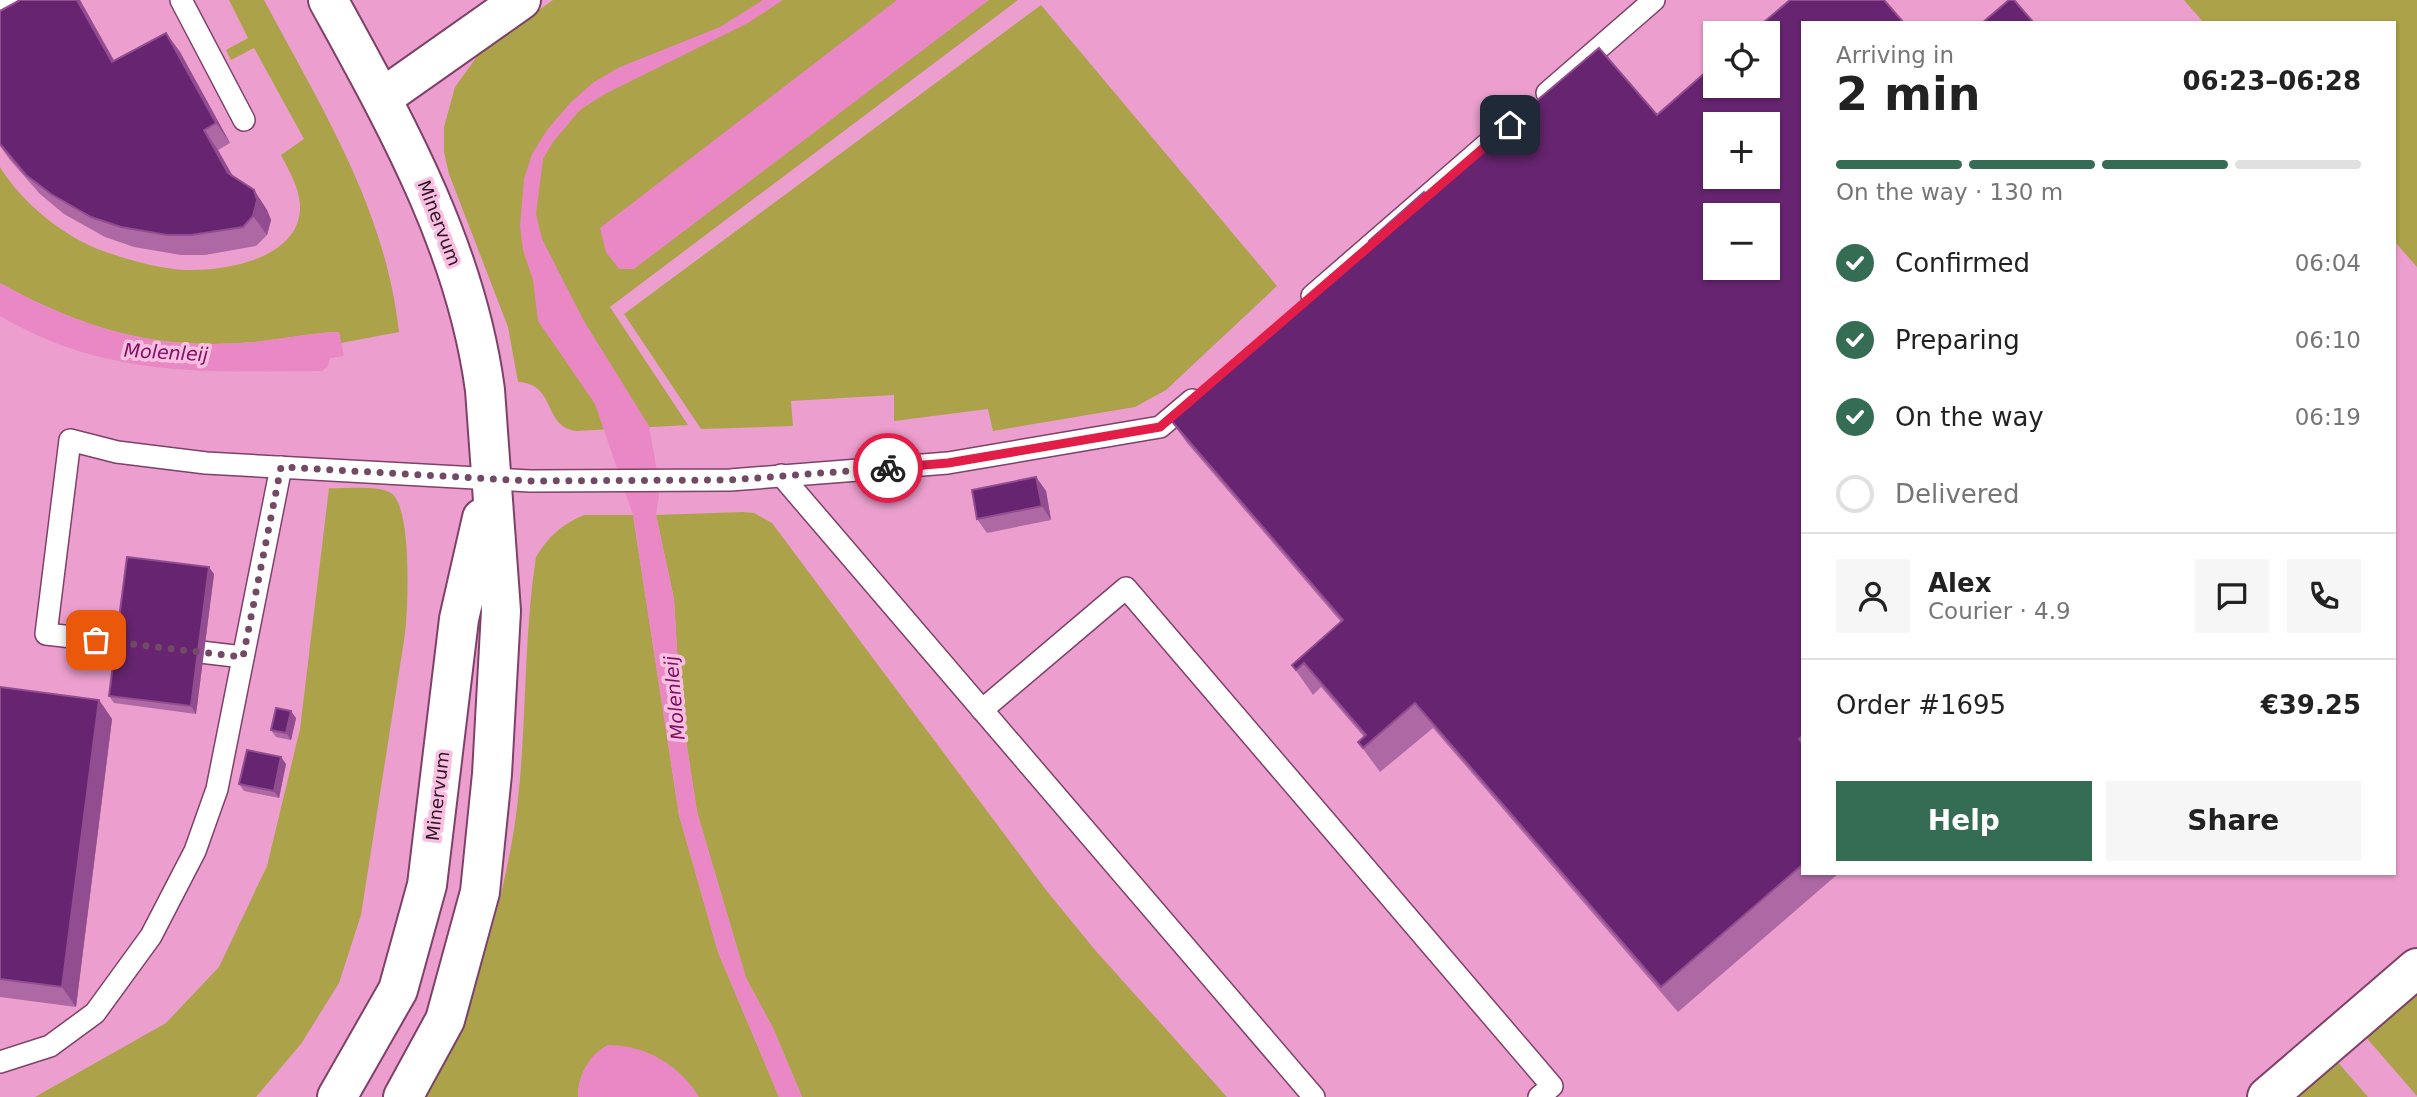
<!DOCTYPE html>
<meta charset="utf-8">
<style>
:root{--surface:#fff;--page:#f6f6f6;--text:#222;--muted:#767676;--line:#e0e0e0;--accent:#356d54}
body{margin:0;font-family:"DejaVu Sans",sans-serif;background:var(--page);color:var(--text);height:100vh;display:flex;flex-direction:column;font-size:26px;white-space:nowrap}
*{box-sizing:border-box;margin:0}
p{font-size:23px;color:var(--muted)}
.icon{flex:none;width:38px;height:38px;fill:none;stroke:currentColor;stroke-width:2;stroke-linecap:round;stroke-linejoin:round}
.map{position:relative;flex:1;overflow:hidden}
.side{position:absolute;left:1801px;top:21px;width:595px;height:854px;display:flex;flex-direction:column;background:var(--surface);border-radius:0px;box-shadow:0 2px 5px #0004}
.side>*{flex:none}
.fabs{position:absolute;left:1703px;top:21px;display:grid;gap:14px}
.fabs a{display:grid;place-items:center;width:77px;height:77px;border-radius:0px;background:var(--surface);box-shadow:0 2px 5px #0004;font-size:35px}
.pin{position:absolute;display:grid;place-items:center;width:60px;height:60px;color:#fff;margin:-30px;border-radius:14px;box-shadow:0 4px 10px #0006}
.courier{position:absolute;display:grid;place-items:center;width:70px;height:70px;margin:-35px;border:5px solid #e11d48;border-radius:50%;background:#fff;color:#222;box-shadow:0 2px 9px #0007}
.overview em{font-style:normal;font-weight:600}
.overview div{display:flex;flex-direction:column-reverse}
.overview{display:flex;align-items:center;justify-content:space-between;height:119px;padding:0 35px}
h1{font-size:46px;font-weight:600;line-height:52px}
.bar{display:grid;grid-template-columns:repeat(4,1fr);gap:10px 7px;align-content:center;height:84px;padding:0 35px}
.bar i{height:9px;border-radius:5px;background:var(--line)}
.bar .active{background:var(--accent)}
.bar p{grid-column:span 4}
.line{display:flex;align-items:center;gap:18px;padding:0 35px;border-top:2px solid var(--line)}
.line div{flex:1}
.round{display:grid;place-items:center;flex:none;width:74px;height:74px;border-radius:0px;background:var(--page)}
ol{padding:0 35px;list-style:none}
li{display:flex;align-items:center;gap:21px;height:77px}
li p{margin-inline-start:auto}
li .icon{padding:7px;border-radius:50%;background:var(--accent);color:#fff;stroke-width:4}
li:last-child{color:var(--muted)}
li i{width:38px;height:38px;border:4px solid var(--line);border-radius:50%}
.button{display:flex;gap:14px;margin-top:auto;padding:14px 35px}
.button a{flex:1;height:80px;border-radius:0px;background:var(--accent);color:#fff;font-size:28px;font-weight:600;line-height:80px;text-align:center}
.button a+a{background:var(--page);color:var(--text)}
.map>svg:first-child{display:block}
</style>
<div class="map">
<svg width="2417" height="1097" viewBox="0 0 2417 1097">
<rect width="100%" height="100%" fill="#f4add8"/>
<path fill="#ec9fce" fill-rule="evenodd" d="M0,0H2192L2211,23H1802V873H2394V237L2417,264V1097H0ZM1715,33H1768V86H1715ZM1715,124H1768V177H1715ZM1715,215H1768V268H1715Z"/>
<g fill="#aca249">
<path d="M229,0H264C322,109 385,207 399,332L341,343L339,332C310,333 282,339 253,342C157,351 83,329 0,283V167C22,203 64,237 103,251C129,260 160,269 187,270C227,271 302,258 300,205C299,187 289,171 281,155L304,139L254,48L231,60L226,50L248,38Z"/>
<path d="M553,0H1018L610,307L688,425L576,431C542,426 557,384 518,382L508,327L449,174L444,152V127L455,87L481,51Z"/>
<polygon points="2184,0 2417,0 2417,267 2394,241 2394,23 2204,23"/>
<polygon points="1041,5 1277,286 1166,390 1135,407 993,431 988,409 894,421 894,395 791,401 793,426 701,429 624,314"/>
<path d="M329,488C346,489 373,485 389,492C413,501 408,611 405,634L361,915L339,983L301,1044L256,1097H35L166,1023L219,967L267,866L300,729Z"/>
<polygon points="743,512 754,513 772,523 1046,890 1095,950 1227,1097 802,1097 773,1028 746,978 697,812 680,701 674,599 656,515"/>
<path d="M584,515H633L679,815L718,952L779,1097H699L609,1045C590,1054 578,1075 578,1097H425C468,1013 499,923 514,829C528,739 522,647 536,557C549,536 561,525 584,515Z"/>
<polygon points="2417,989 2417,1096 2364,1035"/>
<polygon points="2335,1059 2368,1097 2291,1097"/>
</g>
<g fill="#e988c5">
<polygon points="763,0 783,0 748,23 605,94 580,110 553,142 543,159 536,214 542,239 584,321 649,426 660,488 656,515 674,599 680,701 697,812 746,978 773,1028 802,1097 779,1097 718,952 679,815 633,515 595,404 538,321 533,280 523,250 520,226 524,179 532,154 547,130 571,102 594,82 620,67 720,27"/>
<polygon points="897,0 989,0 634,269 619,269 606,252 600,228"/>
<path d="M0,283C83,329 157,351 253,342C282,339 310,333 339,332L344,356L330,358L328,366L322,371C205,372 105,378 0,316Z"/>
<path d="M608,1045C645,1045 680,1065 699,1097H578C578,1075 590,1054 608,1045Z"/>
</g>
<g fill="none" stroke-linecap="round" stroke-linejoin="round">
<defs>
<g id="service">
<polyline points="181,0 244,120"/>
<polyline points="0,6 12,0"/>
<polyline points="1547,93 1654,0"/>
<polyline points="1312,296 1517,118"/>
<polyline points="781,475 1314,1097"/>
<polyline points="143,645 46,634 70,440 117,452 206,463 530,481 730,480 948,463 1160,427 1192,400"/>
<polyline points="175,649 243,657"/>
<polyline points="982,710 1126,588 1552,1086 1539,1097"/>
<polyline points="0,1062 50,1046 95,1013 151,936 195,851 217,789 281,467"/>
</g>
<g id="minor">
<path d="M328,0C396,124 466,247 485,390L501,611L492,774L480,892L445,1020L403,1097"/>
<polyline points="382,98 521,0"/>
<polyline points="337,1097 398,990 427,885 459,619 482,518"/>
</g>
<polyline id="tertiary" points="2267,1097 2417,968"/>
</defs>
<use href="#service" stroke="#7e4168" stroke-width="24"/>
<use href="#minor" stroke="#7e4168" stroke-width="42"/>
<use href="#tertiary" stroke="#7e4168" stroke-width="42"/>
<use href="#service" stroke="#fff" stroke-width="21"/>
<use href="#minor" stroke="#fff" stroke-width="38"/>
<use href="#tertiary" stroke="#fff" stroke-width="38"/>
</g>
<g fill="#ae68a4">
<polygon points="20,0 80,0 114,60 166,33 180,52 230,143 218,150 233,176 254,190 267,210 271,220 267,235 256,246 205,255 181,255 134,247 105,237 64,214 40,194 10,160 0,146 0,11"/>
<polygon points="1802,23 1802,873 1839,873 1678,1012 1433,728 1380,772 1358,742 1364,737 1321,687 1313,695 1309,689 1292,665 1341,622 1187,443 1169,418 1497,137 1527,109 1657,115"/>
<polygon points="1036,477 1046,491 1051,520 987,533 977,519"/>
<polygon points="214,574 196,714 114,703 109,696"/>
<polygon points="0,687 99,700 112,719 76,1007 0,997"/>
<polygon points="296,718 291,740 276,737 271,730"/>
<polygon points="286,764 279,798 244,791 239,784"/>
</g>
<g fill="#914d8f">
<polygon points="77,0 80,0 125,81 112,62"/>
<polygon points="166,33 180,52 230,143 216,123"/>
<polygon points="204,130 218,150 242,193 228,173"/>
<polygon points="254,190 267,210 271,220 267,235 253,216"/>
<polygon points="1036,477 1046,491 1051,520 1042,506"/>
<polygon points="209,567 214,574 196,714 191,706"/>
<polygon points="99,700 112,719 76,1007 62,987"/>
<polygon points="291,711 296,718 291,740 286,733"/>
<polygon points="281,757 286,764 279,798 274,791"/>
</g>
<g fill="#672470" stroke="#914d8f" stroke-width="2" fill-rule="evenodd">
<polygon points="20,0 77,0 112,62 166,33 216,123 204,130 228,173 254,190 257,200 253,216 243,227 191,235 167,235 121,227 91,217 51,194 26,175 0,144 0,11"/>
<path d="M1790,0H1884L1904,23H1802V736L1799,739L1802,743V865L1661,987L1415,703L1363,748L1358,742L1366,735L1304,663L1296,670L1292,665L1343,620L1169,418L1372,245L1369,241L1424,192L1427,196L1497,137L1493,132L1524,106L1527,109L1599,48L1657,115L1715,64V86H1768V33H1751ZM1715,124H1768V177H1715ZM1715,215H1768V268H1715Z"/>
<polygon points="2009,0 2014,0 2034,23 1982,23"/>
<polygon points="1036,477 1042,506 977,519 972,490"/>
<polygon points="127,557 209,567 191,706 109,696"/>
<polygon points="0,687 99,700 62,987 0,979"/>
<polygon points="276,708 291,711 286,733 271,730"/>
<polygon points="247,750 281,757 274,791 239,784"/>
</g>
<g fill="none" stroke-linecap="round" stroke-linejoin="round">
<polyline stroke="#734a64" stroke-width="7" stroke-dasharray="0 12.6" points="96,640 243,657 281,467 530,481 730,480 888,468"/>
<polyline stroke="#e11d48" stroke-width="9" points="888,468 948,463 1160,427 1510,125"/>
</g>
<g text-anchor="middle" stroke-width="7" stroke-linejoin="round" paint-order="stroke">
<g font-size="18" fill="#2e1425" stroke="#f9bfe1">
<text transform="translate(439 223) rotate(69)" y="6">Minervum</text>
<text transform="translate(438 796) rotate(-83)" y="6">Minervum</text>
</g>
<g font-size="19" font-style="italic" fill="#830d63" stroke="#f9bfe1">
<text transform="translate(166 352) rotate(3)" y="7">Molenleij</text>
<text transform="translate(674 698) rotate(-95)" y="7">Molenleij</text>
</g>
</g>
</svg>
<div class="fabs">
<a><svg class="icon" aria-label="locate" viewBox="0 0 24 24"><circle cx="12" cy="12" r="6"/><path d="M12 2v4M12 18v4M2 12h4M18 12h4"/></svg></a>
<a>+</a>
<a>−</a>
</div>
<div class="pin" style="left:96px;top:640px;background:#ea580c"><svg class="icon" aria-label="bag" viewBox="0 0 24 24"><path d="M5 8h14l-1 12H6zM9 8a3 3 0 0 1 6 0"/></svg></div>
<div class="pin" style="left:1510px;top:125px;background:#1f2937"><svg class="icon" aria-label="home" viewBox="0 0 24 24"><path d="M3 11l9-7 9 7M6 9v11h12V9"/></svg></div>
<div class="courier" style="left:888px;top:468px"><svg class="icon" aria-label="bike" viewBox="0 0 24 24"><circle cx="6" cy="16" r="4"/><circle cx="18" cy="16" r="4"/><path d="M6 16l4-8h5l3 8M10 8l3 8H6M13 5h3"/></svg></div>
<section class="side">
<div class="overview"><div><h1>2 min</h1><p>Arriving in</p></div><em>06:23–06:28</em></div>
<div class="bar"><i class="active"></i><i class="active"></i><i class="active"></i><i></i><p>On the way · 130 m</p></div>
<ol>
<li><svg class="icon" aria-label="check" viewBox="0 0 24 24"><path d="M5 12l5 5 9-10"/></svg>Confirmed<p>06:04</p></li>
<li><svg class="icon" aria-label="check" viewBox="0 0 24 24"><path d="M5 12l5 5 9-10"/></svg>Preparing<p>06:10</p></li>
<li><svg class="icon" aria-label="check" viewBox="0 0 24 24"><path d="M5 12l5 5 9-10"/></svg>On the way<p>06:19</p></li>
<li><i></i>Delivered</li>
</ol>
<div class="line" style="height:126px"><a class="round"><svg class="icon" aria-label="person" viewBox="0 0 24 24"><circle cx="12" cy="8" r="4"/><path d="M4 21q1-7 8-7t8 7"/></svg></a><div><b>Alex</b><p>Courier · 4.9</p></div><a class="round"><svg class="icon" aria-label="chat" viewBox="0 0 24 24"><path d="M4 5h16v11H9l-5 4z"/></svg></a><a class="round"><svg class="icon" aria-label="phone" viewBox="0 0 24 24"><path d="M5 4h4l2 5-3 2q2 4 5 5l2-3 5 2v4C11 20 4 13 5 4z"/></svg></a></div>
<div class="line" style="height:91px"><div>Order #1695</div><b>€39.25</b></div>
<div class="button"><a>Help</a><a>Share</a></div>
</section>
</div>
